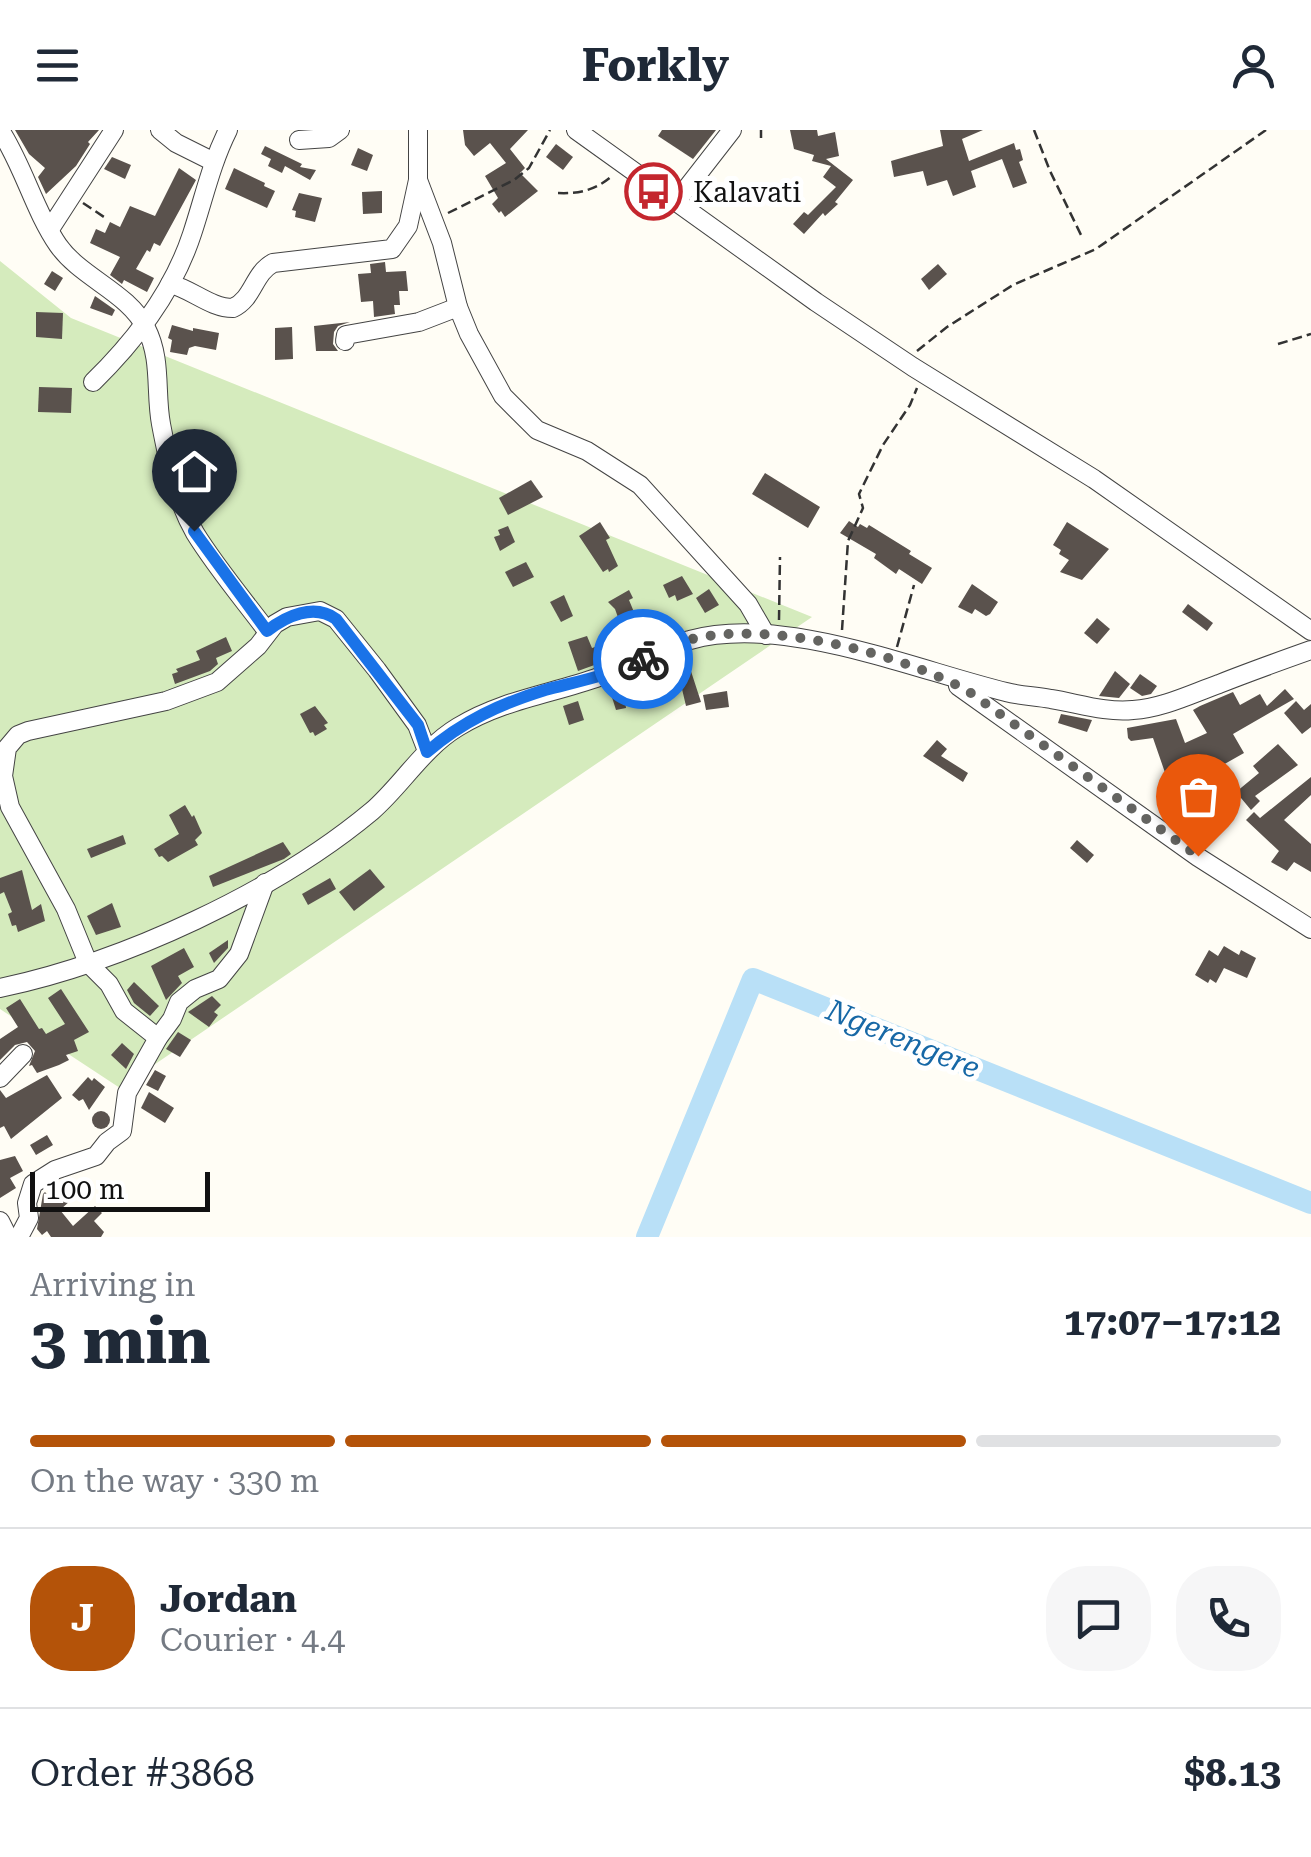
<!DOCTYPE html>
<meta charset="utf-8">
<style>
:root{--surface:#fff;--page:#f6f6f7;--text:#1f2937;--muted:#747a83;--line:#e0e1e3;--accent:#b45309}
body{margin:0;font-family:"Roboto Serif",serif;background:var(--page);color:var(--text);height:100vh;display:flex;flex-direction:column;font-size:38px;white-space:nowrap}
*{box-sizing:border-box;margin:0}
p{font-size:32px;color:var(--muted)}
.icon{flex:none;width:55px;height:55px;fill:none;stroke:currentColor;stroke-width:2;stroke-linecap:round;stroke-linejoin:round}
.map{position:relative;height:1107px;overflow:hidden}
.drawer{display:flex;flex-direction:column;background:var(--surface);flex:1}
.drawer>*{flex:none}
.scale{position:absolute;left:30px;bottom:25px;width:180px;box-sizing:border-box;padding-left:10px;border:5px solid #111;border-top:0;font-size:28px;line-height:35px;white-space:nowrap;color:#111;-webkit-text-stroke:8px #fff;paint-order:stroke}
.pin{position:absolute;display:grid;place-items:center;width:85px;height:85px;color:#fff;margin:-102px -42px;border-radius:50% 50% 50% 0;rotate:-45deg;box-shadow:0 0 10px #0007}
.pin .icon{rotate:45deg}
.courier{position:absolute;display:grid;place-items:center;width:100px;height:100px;margin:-50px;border:8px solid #1a73e8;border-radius:50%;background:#fff;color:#222;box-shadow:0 2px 12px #0007}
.headline em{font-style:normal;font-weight:700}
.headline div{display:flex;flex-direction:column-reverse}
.headline{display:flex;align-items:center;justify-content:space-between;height:170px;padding:0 30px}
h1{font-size:65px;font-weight:700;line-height:75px}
.bar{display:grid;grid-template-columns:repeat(4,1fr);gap:15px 10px;align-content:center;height:120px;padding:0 30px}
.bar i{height:12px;border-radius:8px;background:var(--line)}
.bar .current{background:var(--accent)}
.bar p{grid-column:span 4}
.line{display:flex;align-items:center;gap:25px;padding:0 30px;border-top:2px solid var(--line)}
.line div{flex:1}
.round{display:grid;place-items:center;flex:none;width:105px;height:105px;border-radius:40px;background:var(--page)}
header{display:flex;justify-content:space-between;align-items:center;height:130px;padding:0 30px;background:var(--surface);font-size:45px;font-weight:700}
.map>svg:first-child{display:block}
</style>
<header><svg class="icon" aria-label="menu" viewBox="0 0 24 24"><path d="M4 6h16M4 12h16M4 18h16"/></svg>Forkly<svg class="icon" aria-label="person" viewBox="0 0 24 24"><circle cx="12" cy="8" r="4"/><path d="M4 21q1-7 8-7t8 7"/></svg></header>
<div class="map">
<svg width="1311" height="1107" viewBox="0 0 1311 1107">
<rect width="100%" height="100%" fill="#fffdf5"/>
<polygon fill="#d5ebbd" points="0,131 71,188 812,487 120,958 0,879"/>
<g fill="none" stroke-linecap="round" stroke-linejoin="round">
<polyline stroke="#b9e0f7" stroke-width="22" points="647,1107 753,849 1311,1073"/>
</g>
<g fill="#5a524d">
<polygon points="15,0 99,0 88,12 90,14 76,36 46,64 38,47 45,38 29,24"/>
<polygon points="463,0 528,0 510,19 525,38 520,43 538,61 505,87 501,81 499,83 492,74 498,68 485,46 506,33 490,13 474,26 465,15"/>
<polygon points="662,0 716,0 693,29 658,6"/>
<polygon points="790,0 817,0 818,6 835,2 839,26 826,29 853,50 835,72 838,74 825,86 823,83 804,104 793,94 804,82 808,85 836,57 823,47 831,36 812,31 814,25 794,19"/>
<polygon points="940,0 983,0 962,9 969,31 1014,13 1016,20 1020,19 1023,30 1019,32 1027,53 1013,58 1002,29 971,41 976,57 953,66 947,50 927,56 923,41 894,47 891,31 943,16"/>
<polygon points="556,14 573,27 563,40 546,27"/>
<polygon points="265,16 302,34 300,37 316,40 310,50 285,36 282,43 268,36 271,29 261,24"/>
<polygon points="358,18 373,25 367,41 351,35"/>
<polygon points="112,27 131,35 125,49 104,39"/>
<polygon points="179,38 196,50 160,116 154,113 150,122 147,120 136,139 154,148 147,162 124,150 122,154 110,145 120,127 90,113 96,99 105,103 110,92 120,97 130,76 155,86"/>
<polygon points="234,38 265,53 264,56 275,61 267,78 225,59"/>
<polygon points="382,61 382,83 363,84 362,62"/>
<polygon points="299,63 322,68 315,92 295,87 296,81 292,80"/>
<polygon points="385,132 386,142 406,141 408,161 399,161 400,175 394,175 395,184 374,187 373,171 361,172 358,144 371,143 370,134"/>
<polygon points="938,134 947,144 929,160 921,149"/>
<polygon points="52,141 63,148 55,161 44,154"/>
<polygon points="95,166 115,180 112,186 90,178"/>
<polygon points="36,182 63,183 62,209 36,207"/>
<polygon points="350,192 338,196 334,202 333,214 338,221 316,221 314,196"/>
<polygon points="172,195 193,201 193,198 219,203 216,220 195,216 189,218 187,225 170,222 172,210 168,208"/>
<polygon points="292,197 293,229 275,230 275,198"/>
<polygon points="39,257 72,258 71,283 38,282"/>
<polygon points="765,343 820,377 808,398 752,364"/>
<polygon points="531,350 543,367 508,385 499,368"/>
<polygon points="849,391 858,397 860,394 867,398 869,395 911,421 909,424 932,438 922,454 899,439 896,444 874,428 876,424 840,403"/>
<polygon points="600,392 610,408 606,410 618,436 609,442 608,439 603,442 579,406"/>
<polygon points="1067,392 1109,419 1082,450 1060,442 1069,430 1059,424 1061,420 1053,415"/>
<polygon points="508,396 515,412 500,421 494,407 500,405 498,400"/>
<polygon points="526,432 534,447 513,457 505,442"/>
<polygon points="682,446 693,464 677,471 675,465 669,468 663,455"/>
<polygon points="972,454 998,472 990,484 986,486 975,479 972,484 958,477"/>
<polygon points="709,459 719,475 705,483 696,468"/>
<polygon points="629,460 633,468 629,470 646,511 618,518 619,526 578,541 568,512 587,506 592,518 625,507 615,479 608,472"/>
<polygon points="564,465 573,486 561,492 550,472"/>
<polygon points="1188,474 1213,493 1207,501 1182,482"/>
<polygon points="1097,488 1110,499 1097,514 1084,503"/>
<polygon points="226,507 232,521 216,528 218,534 210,541 175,554 172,544 178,542 176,539 200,530 196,521"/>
<polygon points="688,532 701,572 686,576 682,559 647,566 643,548 659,544 658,539"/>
<polygon points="1115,541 1130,554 1119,568 1099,566"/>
<polygon points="1140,544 1157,556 1151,564 1142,566 1130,558"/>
<polygon points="623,557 626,578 616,580 610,561"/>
<polygon points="1285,559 1294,569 1233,604 1244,623 1214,640 1225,651 1215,659 1202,645 1177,665 1170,657 1153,608 1131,611 1128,608 1127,598 1176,589 1185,613 1207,603 1193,580 1200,576 1233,562 1240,575 1260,564 1267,576"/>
<polygon points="727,561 729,577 706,580 703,565"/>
<polygon points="578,571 584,590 569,595 563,576"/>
<polygon points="1296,571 1304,580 1311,574 1311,597 1302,604 1284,583"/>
<polygon points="315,576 328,593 324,595 327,599 315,606 313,602 310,603 300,584"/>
<polygon points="1061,584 1092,590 1087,602 1058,593"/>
<polygon points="937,610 947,619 941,626 968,643 963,652 923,626"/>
<polygon points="1278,614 1298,635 1255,666 1260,671 1251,680 1236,662 1259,643 1253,636"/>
<polygon points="1311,647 1311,665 1284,690 1311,714 1311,742 1294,732 1287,741 1271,732 1279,721 1246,690 1254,682 1260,688"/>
<polygon points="185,675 192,687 194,685 202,703 195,710 198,715 168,732 162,726 159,727 154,719 179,704 169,685"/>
<polygon points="123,705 126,714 91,728 87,719"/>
<polygon points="1077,710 1094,725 1087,733 1070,718"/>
<polygon points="283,712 291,724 284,729 213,757 209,746"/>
<polygon points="370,739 385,757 354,781 339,762"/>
<polygon points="22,740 32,780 41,774 45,791 18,802 16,795 12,796 8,784 12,782 4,762 0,764 0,748"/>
<polygon points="330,748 336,759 308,775 302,764"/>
<polygon points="112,773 121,797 96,805 87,786"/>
<polygon points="228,810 228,818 214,833 209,823"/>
<polygon points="1224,816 1239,825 1241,820 1256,828 1247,848 1224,838 1216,853 1210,849 1208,853 1195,845 1209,820 1218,826"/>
<polygon points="184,818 194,837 178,846 182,853 166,870 151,836"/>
<polygon points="134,852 159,876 150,886 134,873 127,860"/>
<polygon points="61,859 89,902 74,910 78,921 66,925 69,930 59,935 37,943 32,935 29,936 35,921 27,912 15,915 0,930 0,909 18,897 6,878 20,869 39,899 42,898 46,904 65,894 48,868"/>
<polygon points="212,866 221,875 214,882 218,885 209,897 188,882"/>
<polygon points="178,902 191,910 180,927 166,919"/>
<polygon points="122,913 134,924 126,939 111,925"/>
<polygon points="155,940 166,946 158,961 146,955"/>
<polygon points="47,945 62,968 11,1009 4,996 0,998 0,960 6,968"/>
<polygon points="88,947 92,951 94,948 105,957 89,980 83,969 79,971 72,965"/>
<polygon points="149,962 174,978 165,993 141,978"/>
<circle cx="101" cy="990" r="9"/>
<polygon points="47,1005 53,1015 36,1025 30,1015"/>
<polygon points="15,1026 23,1041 10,1048 16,1058 0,1068 0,1030"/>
<polygon points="63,1060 71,1070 60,1080 73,1096 95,1076 102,1083 94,1091 104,1102 101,1107 51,1107 47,1101 42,1105 37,1099 43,1064 45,1062 51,1069"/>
</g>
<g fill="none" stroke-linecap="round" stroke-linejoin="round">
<defs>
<g id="minor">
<path d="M0,0C24,37 34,80 58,115C81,148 128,162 146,198C162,229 155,262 161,294C168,331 176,370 195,403C216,437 243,469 267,501"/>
<polyline points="160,0 176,13 212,31"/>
<polyline points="418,0 418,50 442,113 458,177 469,204 503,266 537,300 587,321 640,355 748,474 766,505"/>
<polyline points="576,0 816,172 913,237 1094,349 1311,501"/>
<polyline points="299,10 329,8 340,0"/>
<polyline points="676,72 732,0"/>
<polyline points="50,99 114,0"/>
<path d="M170,154C192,159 210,178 233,178C254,168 253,144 273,133L392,119L408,96L418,50"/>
<polyline points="345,211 346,205 419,192 458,177"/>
<path d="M93,252C136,210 173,162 192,104C204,68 211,34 228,0"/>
<polyline points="958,556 1198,727 1311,799"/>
<path d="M0,858C123,832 275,762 372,681C402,655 423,618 458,597C502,570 551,564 599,547C630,537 658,518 690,510C783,484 915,540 1006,562C1021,566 1036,566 1051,569C1077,573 1106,583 1133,580C1163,578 1191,564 1219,554C1249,542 1280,531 1311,520"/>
<polyline points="158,908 124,881 109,854 88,833 66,779 10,677 3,646 7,618 18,605 28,601 166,571 217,552 258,516 275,494 287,487 320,481 336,489 377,540 417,595 427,621"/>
<polyline points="0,948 23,924"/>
<polyline points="0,1091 8,1107"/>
<polyline points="19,1107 29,1088 27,1073 33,1054 55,1040 96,1026 107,1012 122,1001 127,963 158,908 172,889 179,872 195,859 219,849 239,824 265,753"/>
</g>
</defs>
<use href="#minor" stroke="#444" stroke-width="20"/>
<g stroke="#333" stroke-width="2.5" stroke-dasharray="10 5" stroke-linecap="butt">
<polyline points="1034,0 1050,41 1081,105"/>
<polyline points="761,8 761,0"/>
<path d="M558,63C579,64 596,60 612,46"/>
<polyline points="83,73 107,89"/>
<polyline points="448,83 514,50 529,38 550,0"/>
<polyline points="1278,214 1311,204"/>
<polyline points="917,221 947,197 1013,155 1096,119 1266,0"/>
<polyline points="779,490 780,427"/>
<polyline points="842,500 848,411 863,378 859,364 883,315 910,275 917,258"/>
<polyline points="897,517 914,455"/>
</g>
<use href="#minor" stroke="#fff" stroke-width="18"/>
</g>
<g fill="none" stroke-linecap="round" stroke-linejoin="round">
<path stroke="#646461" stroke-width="10" stroke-dasharray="0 18" d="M643,529C664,519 684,509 708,506C786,495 900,524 968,561L1198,726"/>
<path stroke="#1a73e8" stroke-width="12" d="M194,401L267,501C286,486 314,473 336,489L418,595L427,622C463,591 500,574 545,560C579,551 612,545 643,529"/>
</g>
<defs>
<symbol id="bus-ring" viewBox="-11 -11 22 22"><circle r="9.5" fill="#fff" stroke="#c4262e" stroke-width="1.5"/><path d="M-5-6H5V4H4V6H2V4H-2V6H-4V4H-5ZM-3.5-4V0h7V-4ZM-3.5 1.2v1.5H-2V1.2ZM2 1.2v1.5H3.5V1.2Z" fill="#c4262e"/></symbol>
</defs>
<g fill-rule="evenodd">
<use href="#bus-ring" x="622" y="30" width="63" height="63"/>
</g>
<g text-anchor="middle" stroke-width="10" stroke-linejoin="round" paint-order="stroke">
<g font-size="28" fill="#111" stroke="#fff" text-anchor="start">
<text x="693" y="72">Kalavati</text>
</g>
<g font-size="30" font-style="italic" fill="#1768a6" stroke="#fff">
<text transform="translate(903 909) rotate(22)" y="10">Ngerengere</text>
</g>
</g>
</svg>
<div class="scale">100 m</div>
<div class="pin" style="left:1198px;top:726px;background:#ea580c"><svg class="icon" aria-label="bag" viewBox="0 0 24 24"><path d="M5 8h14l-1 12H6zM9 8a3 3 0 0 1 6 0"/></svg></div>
<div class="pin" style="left:194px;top:401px;background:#1f2937"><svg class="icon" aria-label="home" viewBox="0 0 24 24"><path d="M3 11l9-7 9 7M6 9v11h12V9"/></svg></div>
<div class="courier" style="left:643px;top:529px"><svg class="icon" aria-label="bike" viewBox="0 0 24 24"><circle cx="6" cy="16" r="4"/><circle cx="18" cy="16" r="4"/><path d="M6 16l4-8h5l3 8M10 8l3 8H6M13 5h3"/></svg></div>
</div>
<section class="drawer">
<div class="headline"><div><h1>3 min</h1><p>Arriving in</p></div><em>17:07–17:12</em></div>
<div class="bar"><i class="current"></i><i class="current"></i><i class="current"></i><i></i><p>On the way · 330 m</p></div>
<div class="line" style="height:180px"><b class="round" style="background:var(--accent);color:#fff">J</b><div><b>Jordan</b><p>Courier · 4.4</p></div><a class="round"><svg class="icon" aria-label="chat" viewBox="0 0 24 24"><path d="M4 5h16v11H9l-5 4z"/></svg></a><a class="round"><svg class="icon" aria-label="phone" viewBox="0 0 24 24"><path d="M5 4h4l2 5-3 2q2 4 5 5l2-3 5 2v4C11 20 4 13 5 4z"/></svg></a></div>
<div class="line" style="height:130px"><div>Order #3868</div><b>$8.13</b></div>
</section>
